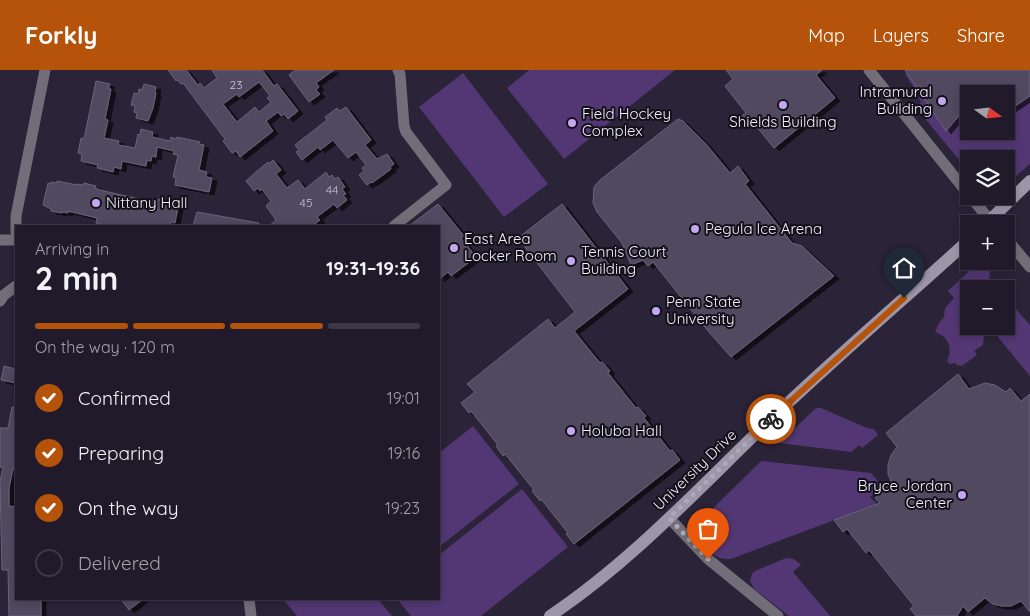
<!DOCTYPE html>
<meta charset="utf-8">
<style>
:root{--surface:#201a2a;--page:#2d2736;--text:#f1f3f6;--muted:#a2a1a8;--line:#3d3847;--accent:#b45309}
body{margin:0;font-family:Quicksand,sans-serif;background:var(--page);color:var(--text);height:100vh;display:flex;flex-direction:column;font-size:19px;white-space:nowrap}
*{box-sizing:border-box;margin:0}
p{font-size:16px;color:var(--muted)}
.icon{flex:none;width:28px;height:28px;fill:none;stroke:currentColor;stroke-width:2;stroke-linecap:round;stroke-linejoin:round}
.map{position:relative;flex:1;overflow:hidden}
.sheet{position:absolute;left:15px;top:155px;width:425px;height:375px;display:flex;flex-direction:column;background:var(--surface);border-radius:0px;box-shadow:0 2px 8px #0003,0 0 0 1px var(--line)}
.sheet>*{flex:none}
.needle{width:32px;rotate:105deg}
.fabs{position:absolute;left:960px;top:15px;display:grid;gap:10px}
.fabs a{display:grid;place-items:center;width:55px;height:55px;border-radius:0px;background:var(--surface);box-shadow:0 2px 8px #0003,0 0 0 1px var(--line);font-size:25px}
.pin{position:absolute;display:grid;place-items:center;width:42px;height:42px;color:#fff;margin:-51px -21px;border-radius:50% 50% 50% 0;rotate:-45deg;box-shadow:0 0 5px #0007}
.pin .icon{rotate:45deg}
.courier{position:absolute;display:grid;place-items:center;width:50px;height:50px;margin:-25px;border:4px solid #b45309;border-radius:50%;background:#fff;color:#222;box-shadow:0 1px 6px #0007}
.headline em{font-style:normal;font-weight:700}
.headline div{display:flex;flex-direction:column-reverse}
.headline{display:flex;align-items:center;justify-content:space-between;height:85px;padding:0 20px}
h1{font-size:32px;font-weight:700;line-height:38px}
.bar{display:grid;grid-template-columns:repeat(4,1fr);gap:8px 5px;align-content:center;height:60px;padding:0 20px}
.bar i{height:6px;border-radius:4px;background:var(--line)}
.bar .active{background:var(--accent)}
.bar p{grid-column:span 4}
ol{padding:0 20px;list-style:none}
li{display:flex;align-items:center;gap:15px;height:55px}
li p{margin-inline-start:auto}
li .icon{padding:5px;border-radius:50%;background:var(--accent);color:#fff;stroke-width:4}
li:last-child{color:var(--muted)}
li i{width:28px;height:28px;border:2px solid var(--line);border-radius:50%}
header{display:flex;align-items:center;gap:30px;box-sizing:border-box;height:70px;padding:0 25px;background:var(--accent);color:#fff}
header strong{font-size:24px}
nav{display:flex;gap:28px;margin-inline-start:auto;font-size:18px}
.map>svg:first-child{display:block}
</style>
<header>
<strong>Forkly</strong>
<nav><a>Map</a><a>Layers</a><a>Share</a></nav>
</header>
<div class="map">
<svg width="1030" height="546" viewBox="0 0 1030 546">
<defs>
<filter id="shadow"><feDropShadow dx="5" dy="3" stdDeviation="0" flood-color="#0009"/></filter>
</defs>
<rect width="100%" height="100%" fill="#2b2338"/>
<g fill="#523774">
<polygon points="529,0 675,0 564,89 507,18"/>
<polygon points="463,3 548,114 504,147 419,37"/>
<polygon points="907,3 961,43 968,38 969,61 1006,61 1006,42 1030,26 1030,94 1006,115 1006,89 969,89 969,102 927,51 917,36 921,32 919,28 920,27 905,4"/>
<path d="M980,191L990,202L988,219H969V256H985L983,275L974,281L977,285L962,296L960,295L958,296L955,293L950,294L947,291C953,278 949,267 935,262L939,253L944,247L945,238L954,228L948,221Z"/>
<polygon points="1006,228 1030,255 1030,306 998,267 999,256 1006,256"/>
<polygon points="816,338 821,338 867,358 874,359 878,365 862,378 859,375 851,382 779,373"/>
<polygon points="473,356 519,414 439,477 439,383"/>
<path d="M761,391L871,403L882,416L870,427L877,434L731,489C714,491 700,474 691,460Z"/>
<polygon points="522,419 568,477 481,546 411,546 397,529 439,529 439,485"/>
<polygon points="786,488 794,489 801,495 793,502 830,546 789,546 754,519 750,511 752,504 755,501"/>
<polygon points="283,529 378,529 392,546 297,546"/>
</g>
<g fill="#51485f" stroke="#6c627a" fill-rule="evenodd" filter="url(#shadow)">
<path d="M168,0H186L198,15L200,13L204,18L217,8L212,0H262L274,16L277,14L298,41L288,49L284,44L281,46L278,42L266,51L273,61L240,87L236,81L232,83L223,71L225,69L183,13L181,14L178,10L176,11ZM259,12L270,26L267,28L271,32L259,42L255,37L237,52L223,34L237,24L239,27Z"/>
<polygon points="295,0 334,0 316,13 319,17 316,20 320,24 309,32 289,5"/>
<polygon points="726,0 822,0 816,5 835,28 774,78 752,51 747,55 740,47 746,43 725,16 733,9"/>
<polygon points="905,0 1030,0 1030,26 1006,42 1006,24 969,24 969,34 946,61"/>
<polygon points="96,11 110,14 108,19 111,19 105,49 108,50 104,68 119,71 118,75 135,78 138,64 140,65 141,59 153,62 152,67 170,71 171,67 176,69 177,67 200,72 199,74 204,75 199,100 207,102 206,107 212,108 209,122 175,115 176,108 173,107 178,85 173,84 174,81 157,77 156,87 152,86 151,91 147,90 146,96 122,91 121,99 114,97 113,102 97,98 98,95 81,91 82,84 78,83 81,68 84,69"/>
<polygon points="144,14 156,17 155,22 156,23 153,38 148,51 136,48 137,43 134,42 135,36 131,35 134,23 138,24 139,19 142,20"/>
<polygon points="346,37 371,70 365,75 377,89 387,84 394,94 390,97 391,99 372,113 371,112 367,115 359,105 364,101 362,98 366,95 356,82 348,88 333,70 320,80 318,77 302,90 296,82 299,80 295,75 327,50 325,47 337,38 340,41"/>
<polygon points="678,49 683,51 706,74 730,103 738,96 749,111 745,114 792,173 802,176 834,206 731,287 709,262 653,192 648,196 643,190 631,195 622,173 597,142 593,133 594,117 600,110"/>
<polygon points="273,90 281,100 276,104 287,118 298,110 305,119 326,102 329,107 332,105 335,109 338,107 345,117 342,119 346,124 343,125 347,130 337,138 334,134 317,147 320,150 312,156 269,156 276,150 266,136 271,131 262,119 260,121 258,118 254,121 246,111 257,101 268,92 269,94"/>
<polygon points="57,111 77,115 77,114 83,115 84,113 96,116 95,118 100,120 152,132 152,130 158,131 158,129 170,132 169,134 178,137 175,153 171,152 170,156 109,156 96,153 97,148 68,141 68,143 63,142 62,143 51,141 51,139 43,135 48,113 51,114 51,112 57,113"/>
<polygon points="438,134 464,166 461,168 476,187 451,206 448,202 439,209 439,156 409,156"/>
<polygon points="562,134 628,219 574,261 600,293 602,292 610,301 608,303 636,338 638,337 646,346 644,348 670,381 672,380 680,390 574,474 566,464 568,463 541,429 540,431 532,421 534,420 505,384 503,386 496,376 498,375 471,341 469,343 461,333 475,322 467,314 548,249 555,258 575,242 518,168"/>
<polygon points="197,142 259,153 259,156 193,156"/>
<polygon points="4,296 16,299 16,313 1,310"/>
<polygon points="958,304 969,319 985,313 995,315 1006,322 1010,318 1021,331 1030,324 1030,542 1021,531 1011,536 1002,536 993,534 985,528 968,542 963,536 957,546 916,546 910,539 914,536 869,480 866,483 847,459 843,462 834,450 880,433 875,428 892,413 888,404 888,395 891,385 897,377 886,363"/>
<polygon points="12,337 16,337 16,400 13,399 9,418 9,436 16,437 16,529 41,529 41,546 9,546 8,500 2,500 0,412 3,397 0,397 0,358 8,358"/>
<polygon points="121,529 143,529 129,540"/>
</g>
<g fill="none" stroke-linecap="round" stroke-linejoin="round">
<g stroke="#726e79" stroke-width="11">
<polyline points="869,0 969,125"/>
<polyline points="970,126 993,154"/>
<polyline points="394,156 446,115 406,62 404,56 400,4 398,0"/>
<polyline points="16,163 16,146 45,0"/>
<polyline points="1006,168 1030,197"/>
<polyline points="0,170 16,170"/>
<polyline points="0,231 4,225 16,216"/>
<polyline points="669,448 708,489 778,546"/>
<polyline points="249,529 251,546"/>
</g>
<g stroke="#9d96a8" stroke-width="12">
<polyline points="986,154 1030,111"/>
<path d="M550,546C632,491 699,418 770,350C835,288 903,230 969,170"/>
</g>
</g>
<g fill="none" stroke-linecap="round" stroke-linejoin="round">
<polyline stroke="#aea8b8" stroke-width="5" stroke-dasharray="0 9" points="708,489 669,448 771,349"/>
<polyline stroke="#b45309" stroke-width="6" points="771,349 904,228"/>
</g>
<g fill="#c5a7f1" stroke="#120f18" stroke-width="2">
<circle cx="942" cy="31" r="5"/>
<circle cx="783" cy="35" r="5"/>
<circle cx="572" cy="53" r="5"/>
<circle cx="96" cy="133" r="5"/>
<circle cx="695" cy="159" r="5"/>
<circle cx="454" cy="178" r="5"/>
<circle cx="571" cy="191" r="5"/>
<circle cx="656" cy="241" r="5"/>
<circle cx="571" cy="361" r="5"/>
<circle cx="962" cy="425" r="5"/>
</g>
<g text-anchor="middle" stroke-width="4" stroke-linejoin="round" paint-order="stroke">
<g font-size="12" fill="#cbc5d6">
<text x="236" y="19">23</text>
<text x="332" y="124">44</text>
<text x="306" y="137">45</text>
</g>
<g font-size="15" fill="#f4effd" stroke="#120f18" text-anchor="start">
<text x="932" y="27" text-anchor="end">Intramural<tspan x="932" dy="17">Building</tspan></text>
<text x="582" y="49">Field Hockey<tspan x="582" dy="17">Complex</tspan></text>
<text x="783" y="57" text-anchor="middle">Shields Building</text>
<text x="106" y="138">Nittany Hall</text>
<text x="705" y="164">Pegula Ice Arena</text>
<text x="464" y="174">East Area<tspan x="464" dy="17">Locker Room</tspan></text>
<text x="581" y="187">Tennis Court<tspan x="581" dy="17">Building</tspan></text>
<text x="666" y="237">Penn State<tspan x="666" dy="17">University</tspan></text>
<text x="581" y="366">Holuba Hall</text>
<text x="952" y="421" text-anchor="end">Bryce Jordan<tspan x="952" dy="17">Center</tspan></text>
</g>
<g font-size="15" fill="#f4effd" stroke="#120f18">
<text transform="translate(695 400) rotate(-44)" y="5">University Drive</text>
</g>
</g>
</svg>
<div class="fabs">
<a><svg class="needle" viewBox="-14 -14 28 28"><path d="M0-13l5 13h-10z" fill="#e53935"/><path d="M0 13l5-13h-10z" fill="#a2a1a8"/></svg></a>
<a><svg class="icon" aria-label="layers" viewBox="0 0 24 24"><path d="M12 4l9 5-9 5-9-5zM3 14l9 5 9-5"/></svg></a>
<a>+</a>
<a>−</a>
</div>
<div class="pin" style="left:708px;top:489px;background:#ea580c"><svg class="icon" aria-label="bag" viewBox="0 0 24 24"><path d="M5 8h14l-1 12H6zM9 8a3 3 0 0 1 6 0"/></svg></div>
<div class="pin" style="left:904px;top:228px;background:#1f2937"><svg class="icon" aria-label="home" viewBox="0 0 24 24"><path d="M3 11l9-7 9 7M6 9v11h12V9"/></svg></div>
<div class="courier" style="left:771px;top:349px"><svg class="icon" aria-label="bike" viewBox="0 0 24 24"><circle cx="6" cy="16" r="4"/><circle cx="18" cy="16" r="4"/><path d="M6 16l4-8h5l3 8M10 8l3 8H6M13 5h3"/></svg></div>
<section class="sheet">
<div class="headline"><div><h1>2 min</h1><p>Arriving in</p></div><em>19:31–19:36</em></div>
<div class="bar"><i class="active"></i><i class="active"></i><i class="active"></i><i></i><p>On the way · 120 m</p></div>
<ol>
<li><svg class="icon" aria-label="check" viewBox="0 0 24 24"><path d="M5 12l5 5 9-10"/></svg>Confirmed<p>19:01</p></li>
<li><svg class="icon" aria-label="check" viewBox="0 0 24 24"><path d="M5 12l5 5 9-10"/></svg>Preparing<p>19:16</p></li>
<li><svg class="icon" aria-label="check" viewBox="0 0 24 24"><path d="M5 12l5 5 9-10"/></svg>On the way<p>19:23</p></li>
<li><i></i>Delivered</li>
</ol>
</section>
</div>
